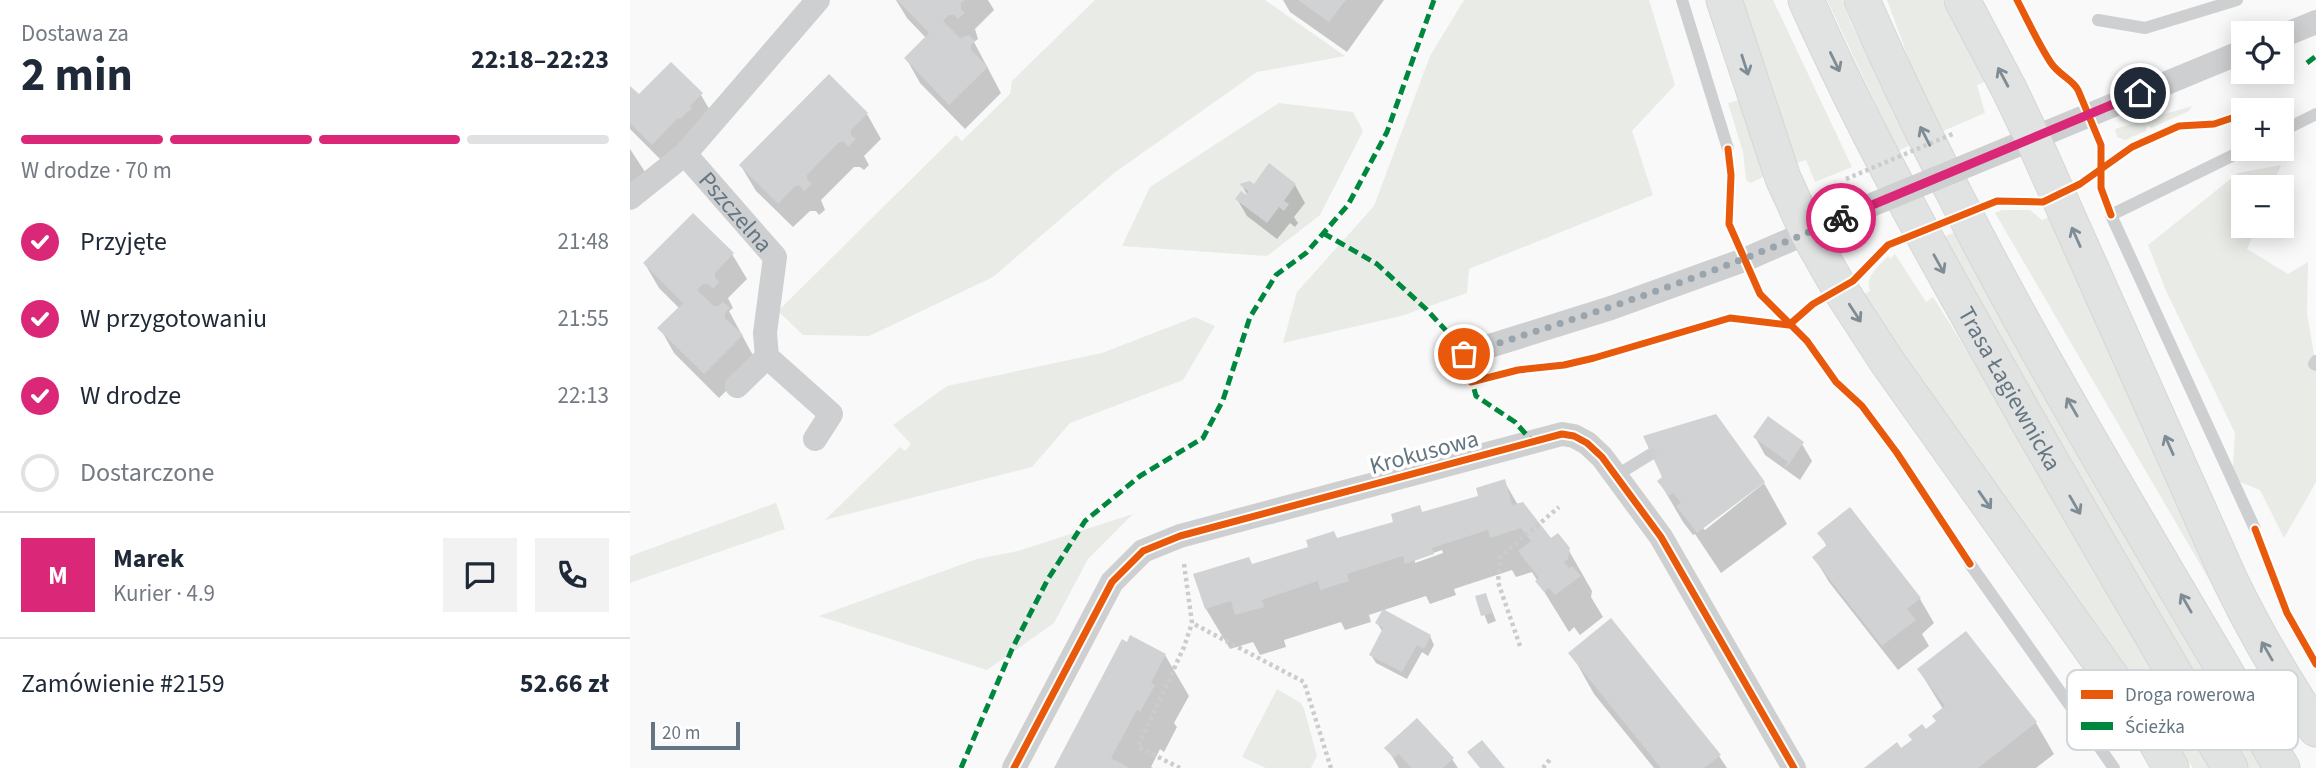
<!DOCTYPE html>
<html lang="pl">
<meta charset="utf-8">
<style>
:root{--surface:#fff;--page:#f2f2f3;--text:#1f2937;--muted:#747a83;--line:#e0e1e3;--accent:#db2777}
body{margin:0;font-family:"Source Sans 3",sans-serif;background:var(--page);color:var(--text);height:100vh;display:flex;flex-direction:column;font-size:26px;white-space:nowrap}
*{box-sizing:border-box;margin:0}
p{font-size:23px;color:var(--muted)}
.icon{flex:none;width:38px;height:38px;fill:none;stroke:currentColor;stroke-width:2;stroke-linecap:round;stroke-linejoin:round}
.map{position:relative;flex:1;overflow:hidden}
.drawer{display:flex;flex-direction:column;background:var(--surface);width:630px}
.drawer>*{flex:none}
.controls{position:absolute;left:1601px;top:21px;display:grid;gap:14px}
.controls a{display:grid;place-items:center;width:63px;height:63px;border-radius:0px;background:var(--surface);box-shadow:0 4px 18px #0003;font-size:35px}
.scale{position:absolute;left:21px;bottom:18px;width:89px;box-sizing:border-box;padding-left:7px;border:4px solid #657683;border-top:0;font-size:19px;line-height:24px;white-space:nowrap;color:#657683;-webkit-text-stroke:5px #fff;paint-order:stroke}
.pin{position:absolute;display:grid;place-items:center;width:60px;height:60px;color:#fff;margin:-30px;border:4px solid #fff;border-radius:50%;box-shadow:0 2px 7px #0007}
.courier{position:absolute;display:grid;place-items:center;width:70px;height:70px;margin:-35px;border:5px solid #db2777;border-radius:50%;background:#fff;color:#222;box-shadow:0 2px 9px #0007}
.headline em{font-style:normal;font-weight:700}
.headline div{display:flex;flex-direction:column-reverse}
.headline{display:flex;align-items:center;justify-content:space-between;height:119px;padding:0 21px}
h1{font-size:46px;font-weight:700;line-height:52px}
.bar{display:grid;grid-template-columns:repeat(4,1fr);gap:10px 7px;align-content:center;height:84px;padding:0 21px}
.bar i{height:9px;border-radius:5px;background:var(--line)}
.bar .current{background:var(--accent)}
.bar p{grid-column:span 4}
.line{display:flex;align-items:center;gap:18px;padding:0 21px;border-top:2px solid var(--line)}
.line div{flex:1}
.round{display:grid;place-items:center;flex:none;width:74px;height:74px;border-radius:0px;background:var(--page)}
ol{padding:0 21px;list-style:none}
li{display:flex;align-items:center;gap:21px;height:77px}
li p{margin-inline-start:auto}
li .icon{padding:7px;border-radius:50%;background:var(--accent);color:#fff;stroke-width:4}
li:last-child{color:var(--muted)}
li i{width:38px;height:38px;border:4px solid var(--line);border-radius:50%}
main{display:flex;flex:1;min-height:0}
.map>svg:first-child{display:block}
</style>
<main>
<section class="drawer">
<div class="headline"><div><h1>2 min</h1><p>Dostawa za</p></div><em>22:18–22:23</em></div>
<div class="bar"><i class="current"></i><i class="current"></i><i class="current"></i><i></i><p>W drodze · 70 m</p></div>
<ol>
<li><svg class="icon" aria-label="check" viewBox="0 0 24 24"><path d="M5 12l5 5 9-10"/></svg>Przyjęte<p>21:48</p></li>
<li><svg class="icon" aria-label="check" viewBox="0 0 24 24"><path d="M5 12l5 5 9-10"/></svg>W przygotowaniu<p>21:55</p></li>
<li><svg class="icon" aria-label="check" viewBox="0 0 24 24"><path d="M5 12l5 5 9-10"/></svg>W drodze<p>22:13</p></li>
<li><i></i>Dostarczone</li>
</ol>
<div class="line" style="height:126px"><b class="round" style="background:var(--accent);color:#fff">M</b><div><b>Marek</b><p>Kurier · 4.9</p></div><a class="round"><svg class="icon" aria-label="chat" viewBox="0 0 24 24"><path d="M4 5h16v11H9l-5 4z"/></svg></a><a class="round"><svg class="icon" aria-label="phone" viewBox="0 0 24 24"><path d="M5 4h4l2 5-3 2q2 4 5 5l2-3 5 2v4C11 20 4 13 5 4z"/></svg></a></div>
<div class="line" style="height:91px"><div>Zamówienie #2159</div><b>52.66 zł</b></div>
</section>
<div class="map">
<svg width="1686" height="768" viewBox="0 0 1686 768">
<rect width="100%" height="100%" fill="#f9f9f9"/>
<g fill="#e8ebe6">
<polygon points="465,0 635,0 715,56 627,72 484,173 363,277 239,336 173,335 148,311 326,135 332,141 380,94 382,81"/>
<polygon points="834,0 1019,0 1045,85 1002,131 1023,195 839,269 837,293 771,316 653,343 667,292 744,206 800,56"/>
<polygon points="1111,0 1143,0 1222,167 1185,182 1176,160 1166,163"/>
<polygon points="1197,0 1212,0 1222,25 1282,144 1268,151"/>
<polygon points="1257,0 1312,0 1355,82 1347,85 1355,113 1313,131 1288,84"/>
<polygon points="1109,100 1135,176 1121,183 1116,180 1113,152 1098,103"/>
<polygon points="649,103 723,112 733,131 690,215 637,256 492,246 520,187"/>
<polygon points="1562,106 1559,111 1521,128 1519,126 1516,128 1516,131 1495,140 1487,137 1485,129"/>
<polygon points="1651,165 1642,187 1614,187 1614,226 1627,226 1617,249 1658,274 1678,262 1677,314 1686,367 1686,482 1654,538 1630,490 1602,479 1605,433 1537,293 1518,245 1608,173"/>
<polygon points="1372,210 1400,210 1412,220 1419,217 1633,672 1365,213"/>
<polygon points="1327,231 1633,768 1619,768 1514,594 1314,237"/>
<path d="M1265,254L1296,302L1303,297L1344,362L1582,768H1563L1233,295L1240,291C1234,277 1249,266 1258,256L1260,259Z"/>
<polygon points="565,317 585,326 553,380 440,423 402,467 195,520 270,447 275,451 281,444 263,425 317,386 472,353"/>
<polygon points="146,503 155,529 0,583 0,556"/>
<polygon points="503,514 458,559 424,623 357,670 189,616 347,559 388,551"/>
<polygon points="647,689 671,703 674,709 687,756 681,768 636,768 612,757"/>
</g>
<g fill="#0003" fill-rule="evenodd">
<polygon points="266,0 358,0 364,10 345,29 348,39 344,42 371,93 335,129 290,83 276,58 296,38 277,18"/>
<polygon points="653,0 754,0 717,52 660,12"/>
<polygon points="0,88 9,97 71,95 81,112 32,161 0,129"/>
<polygon points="237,114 251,139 234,156 239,165 234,170 230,167 224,167 191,200 195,210 189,215 186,211 180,211 163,227 126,191 111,166"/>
<polygon points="0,149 21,181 0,199"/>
<polygon points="612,185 665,185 675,203 664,217 668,223 665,227 660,223 647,239 617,216 607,199 620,200"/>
<polygon points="102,254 117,279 98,298 103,308 99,311 126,361 89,398 44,353 30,328 49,308 29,288 15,264"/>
<polygon points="1125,437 1172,444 1182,461 1170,480 1135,455"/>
<path d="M874,481L888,505L921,540L938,549L962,591L961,597L973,617L950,635L944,627L939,632L902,572L886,577L882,570L824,589L826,595L800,604L796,596L739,615L741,622L715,630L711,622L654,640L656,647L630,655L623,642L600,649L576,609L622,566L850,497ZM812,550L813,553L785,563V559Z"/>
<polygon points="1029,481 1133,482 1072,527 1075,530 1134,483 1157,524 1091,573 1065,534 1063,535 1053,522"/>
<polygon points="1190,533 1290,599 1304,623 1292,634 1299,646 1268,670 1199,582 1184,557 1197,547"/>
<polygon points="856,595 866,621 858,624 847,597"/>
<polygon points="747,623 800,636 804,645 798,656 792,652 777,679 746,663 741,655 752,631"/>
<polygon points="497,644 535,655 559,696 544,723 547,727 534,752 530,749 521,767 523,768 426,768"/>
<polygon points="941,653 1089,756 1097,768 1024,768 964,694"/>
<polygon points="1289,670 1406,723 1424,754 1406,768 1237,768 1271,751 1308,722 1313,709"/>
<polygon points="757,748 822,759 828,768 769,768"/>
</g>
<g fill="#d0d2d3">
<polygon points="267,0 335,0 331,3 331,9 335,13 328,19 324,15 319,15 313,21 330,38 339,35 345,41 341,45 341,50 358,67 319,105 274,58 299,33"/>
<polygon points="668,0 716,0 699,22"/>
<polygon points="41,62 73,93 60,106 62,108 50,119 48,118 22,145 0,123 0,86 9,94"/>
<polygon points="199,74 238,113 221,130 221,135 226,139 218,147 214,142 209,142 177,175 177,179 182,184 174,191 170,186 165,186 148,204 109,165"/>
<polygon points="639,163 666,184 654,201 659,204 654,211 649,207 637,223 605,199 611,191 616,195 618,191 609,184 620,181 624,184"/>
<polygon points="63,213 104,253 85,273 85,277 89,282 83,289 78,284 73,284 67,290 84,306 88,306 93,302 100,308 95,313 95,318 113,335 74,374 27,328 53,303 13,263"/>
<polygon points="1086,414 1135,482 1067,533 1046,506 1051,503 1043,493 1039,496 1027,481 1032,477 1013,436"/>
<polygon points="1138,416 1174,442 1159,464 1154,468 1158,462 1123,437"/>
<polygon points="875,479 882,505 893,502 921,538 928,533 940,548 938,559 934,562 939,568 942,566 951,576 925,595 919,588 914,592 905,581 909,578 888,551 901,541 891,528 860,538 858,530 802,548 804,554 775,564 773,556 717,574 719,581 690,590 688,581 632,600 634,607 605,615 601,601 575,609 563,574 619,557 622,564 678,547 676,540 704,531 707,538 763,522 761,514 790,505 792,512 848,496 846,488"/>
<polygon points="1220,507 1291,598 1277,609 1286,620 1252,646 1182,557 1197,545 1187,533"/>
<polygon points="856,593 862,613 851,616 845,596"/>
<polygon points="753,609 801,635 794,649 787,645 772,672 739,655 753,628 745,623"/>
<polygon points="981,618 1091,755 1074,768 1031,768 938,653"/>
<polygon points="1336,631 1407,722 1348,768 1234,768 1267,742 1271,748 1282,740 1278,735 1292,724 1296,729 1306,721 1302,716 1315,706 1287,669"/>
<polygon points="500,635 536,654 521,683 525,685 510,712 507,710 481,758 500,768 424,768 492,639 497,642"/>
<polygon points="787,718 824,758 813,768 781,768 769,754 764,758 754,748"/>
<polygon points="852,740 875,768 850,768 837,752"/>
</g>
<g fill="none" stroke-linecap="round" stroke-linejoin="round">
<defs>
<g id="secondary">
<polyline points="1094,0 1153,178 1178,233 1210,289 1256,360 1521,733 1541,768"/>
<path id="s2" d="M1176,0C1233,129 1302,252 1372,375C1446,507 1523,637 1600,768"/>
<path d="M1232,0C1347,265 1506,518 1652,768"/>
<path d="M1332,0L1379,89L1403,139L1600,580C1625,632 1654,681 1686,729"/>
</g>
</defs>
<use href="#secondary" stroke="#d5d6d7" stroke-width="37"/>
<g stroke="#cbcccd" stroke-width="4.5" stroke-dasharray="3.5 3.5" stroke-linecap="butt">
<polyline points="554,564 562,623 674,682 701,768"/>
<polyline points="890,646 868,582 870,557 929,507"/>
<polyline points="550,768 508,747 554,647 562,623"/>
<polyline points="913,768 921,758"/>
</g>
<g stroke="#cecfd0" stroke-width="12">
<polyline points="1052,0 1098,149"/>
<polyline points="1468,20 1515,28 1607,0"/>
<polyline points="1652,131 1686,114"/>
<polyline points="1616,149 1481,215 1625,529"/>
<polyline points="1686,361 1684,364 1686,365"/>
<polyline points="987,475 1021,454"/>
<polyline points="1340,564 1484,768"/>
</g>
<g stroke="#cecfd0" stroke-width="24">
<polyline points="1652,36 1686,22"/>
<path id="s1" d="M55,154L145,257L135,333L137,357L201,414L185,439"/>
<polyline points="1341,164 1614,51"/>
<polyline points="0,198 55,154 188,0"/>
<polyline points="834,354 981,308 1114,260 1234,208"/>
<polyline points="107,386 137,357"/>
<polyline points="384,768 482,582 513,551 550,536 932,434 944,436 957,443 972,457 1031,537 1164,768"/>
</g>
<use href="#secondary" stroke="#e1e2e2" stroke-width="35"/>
<polyline stroke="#cbcccd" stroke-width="4.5" stroke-dasharray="3.5 3.5" stroke-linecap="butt" points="1216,179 1325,133"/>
<polyline stroke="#cecfd0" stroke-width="24" points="1234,208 1341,164"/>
<g stroke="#00873e" stroke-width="5" stroke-dasharray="10 5" stroke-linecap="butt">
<polyline points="1677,63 1686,56"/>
<polyline points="693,233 747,264 796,309 833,349 846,396 885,422 903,442"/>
<polyline points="331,768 382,649 418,579 455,521 510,476 573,438 593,400 620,317 646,275 676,253 718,205 757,132 804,0"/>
</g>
<defs>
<g id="cycleway">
<path d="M1387,0C1398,21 1408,43 1421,63C1429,75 1443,80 1448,90L1471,145V188L1481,215"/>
<polyline points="1098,149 1101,175 1099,224 1130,294 1177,341 1206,382 1232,406 1267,453 1340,564"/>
<polyline points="841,382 888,370 934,365 964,358 1100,318 1159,325 1183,304 1223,281 1258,245 1367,201 1413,202 1450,184 1502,147 1549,126 1584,124 1614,114"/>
<polyline points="1625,529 1657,613 1686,664"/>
<polyline points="384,768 482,582 513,551 550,536 932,434 944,436 957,443 972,457 1031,537 1164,768"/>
</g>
</defs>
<use href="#cycleway" stroke="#fff" stroke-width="11"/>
<use href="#cycleway" stroke="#e8590c" stroke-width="7"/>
</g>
<defs><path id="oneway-shaft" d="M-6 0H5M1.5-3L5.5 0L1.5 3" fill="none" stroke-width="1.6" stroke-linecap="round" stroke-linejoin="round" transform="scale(1.75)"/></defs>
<g stroke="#7e8c96">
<use href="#oneway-shaft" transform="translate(1205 62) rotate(64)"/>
<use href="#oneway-shaft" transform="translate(1115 65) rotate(72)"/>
<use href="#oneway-shaft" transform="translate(1373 77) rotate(-118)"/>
<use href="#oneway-shaft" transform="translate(1295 136) rotate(-117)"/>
<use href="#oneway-shaft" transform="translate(1446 237) rotate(-114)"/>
<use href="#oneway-shaft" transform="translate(1309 264) rotate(61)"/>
<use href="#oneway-shaft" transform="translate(1225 313) rotate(57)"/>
<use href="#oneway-shaft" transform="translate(1442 407) rotate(-120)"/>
<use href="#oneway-shaft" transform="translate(1539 445) rotate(-114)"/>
<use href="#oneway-shaft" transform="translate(1355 500) rotate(55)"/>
<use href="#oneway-shaft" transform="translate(1445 505) rotate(60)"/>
<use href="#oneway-shaft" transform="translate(1556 603) rotate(-120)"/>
<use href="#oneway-shaft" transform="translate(1637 651) rotate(-120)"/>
</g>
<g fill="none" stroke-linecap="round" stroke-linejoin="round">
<path stroke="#99a4ac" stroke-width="7" stroke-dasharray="0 12.6" d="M834,354C962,314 1089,273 1211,218"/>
<polyline stroke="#db2777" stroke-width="9" points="1211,218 1510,93"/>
</g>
<g text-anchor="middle" stroke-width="7" stroke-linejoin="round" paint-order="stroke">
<g font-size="24" fill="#657683" stroke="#fff">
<text dy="8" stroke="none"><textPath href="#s1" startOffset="77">Pszczelna</textPath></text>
<text dy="8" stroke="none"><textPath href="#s2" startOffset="439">Trasa Łagiewnicka</textPath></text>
<text transform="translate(794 452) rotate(-15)" y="8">Krokusowa</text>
</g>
</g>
<rect x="1437" y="670" width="231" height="80" rx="10" fill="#fff" stroke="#d1d6da" stroke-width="2"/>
<rect x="1451" y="690" width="32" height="9" fill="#e8590c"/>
<rect x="1451" y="722" width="32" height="8" fill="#00873e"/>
<g font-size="19" fill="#657683">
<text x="1495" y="701">Droga rowerowa</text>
<text x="1495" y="733">Ścieżka</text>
</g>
</svg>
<div class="controls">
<a><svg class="icon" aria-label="locate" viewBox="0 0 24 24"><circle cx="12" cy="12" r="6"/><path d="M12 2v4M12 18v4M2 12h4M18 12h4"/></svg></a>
<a>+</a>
<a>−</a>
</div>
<div class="scale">20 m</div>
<div class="pin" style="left:834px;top:354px;background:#ea580c"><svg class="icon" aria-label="bag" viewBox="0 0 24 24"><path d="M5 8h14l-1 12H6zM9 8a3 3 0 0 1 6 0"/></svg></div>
<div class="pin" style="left:1510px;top:93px;background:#1f2937"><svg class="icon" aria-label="home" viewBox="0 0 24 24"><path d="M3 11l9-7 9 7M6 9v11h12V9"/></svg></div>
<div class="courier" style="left:1211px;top:218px"><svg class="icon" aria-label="bike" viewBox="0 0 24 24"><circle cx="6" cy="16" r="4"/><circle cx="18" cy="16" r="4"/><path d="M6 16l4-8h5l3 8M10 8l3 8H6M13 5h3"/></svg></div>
</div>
</main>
